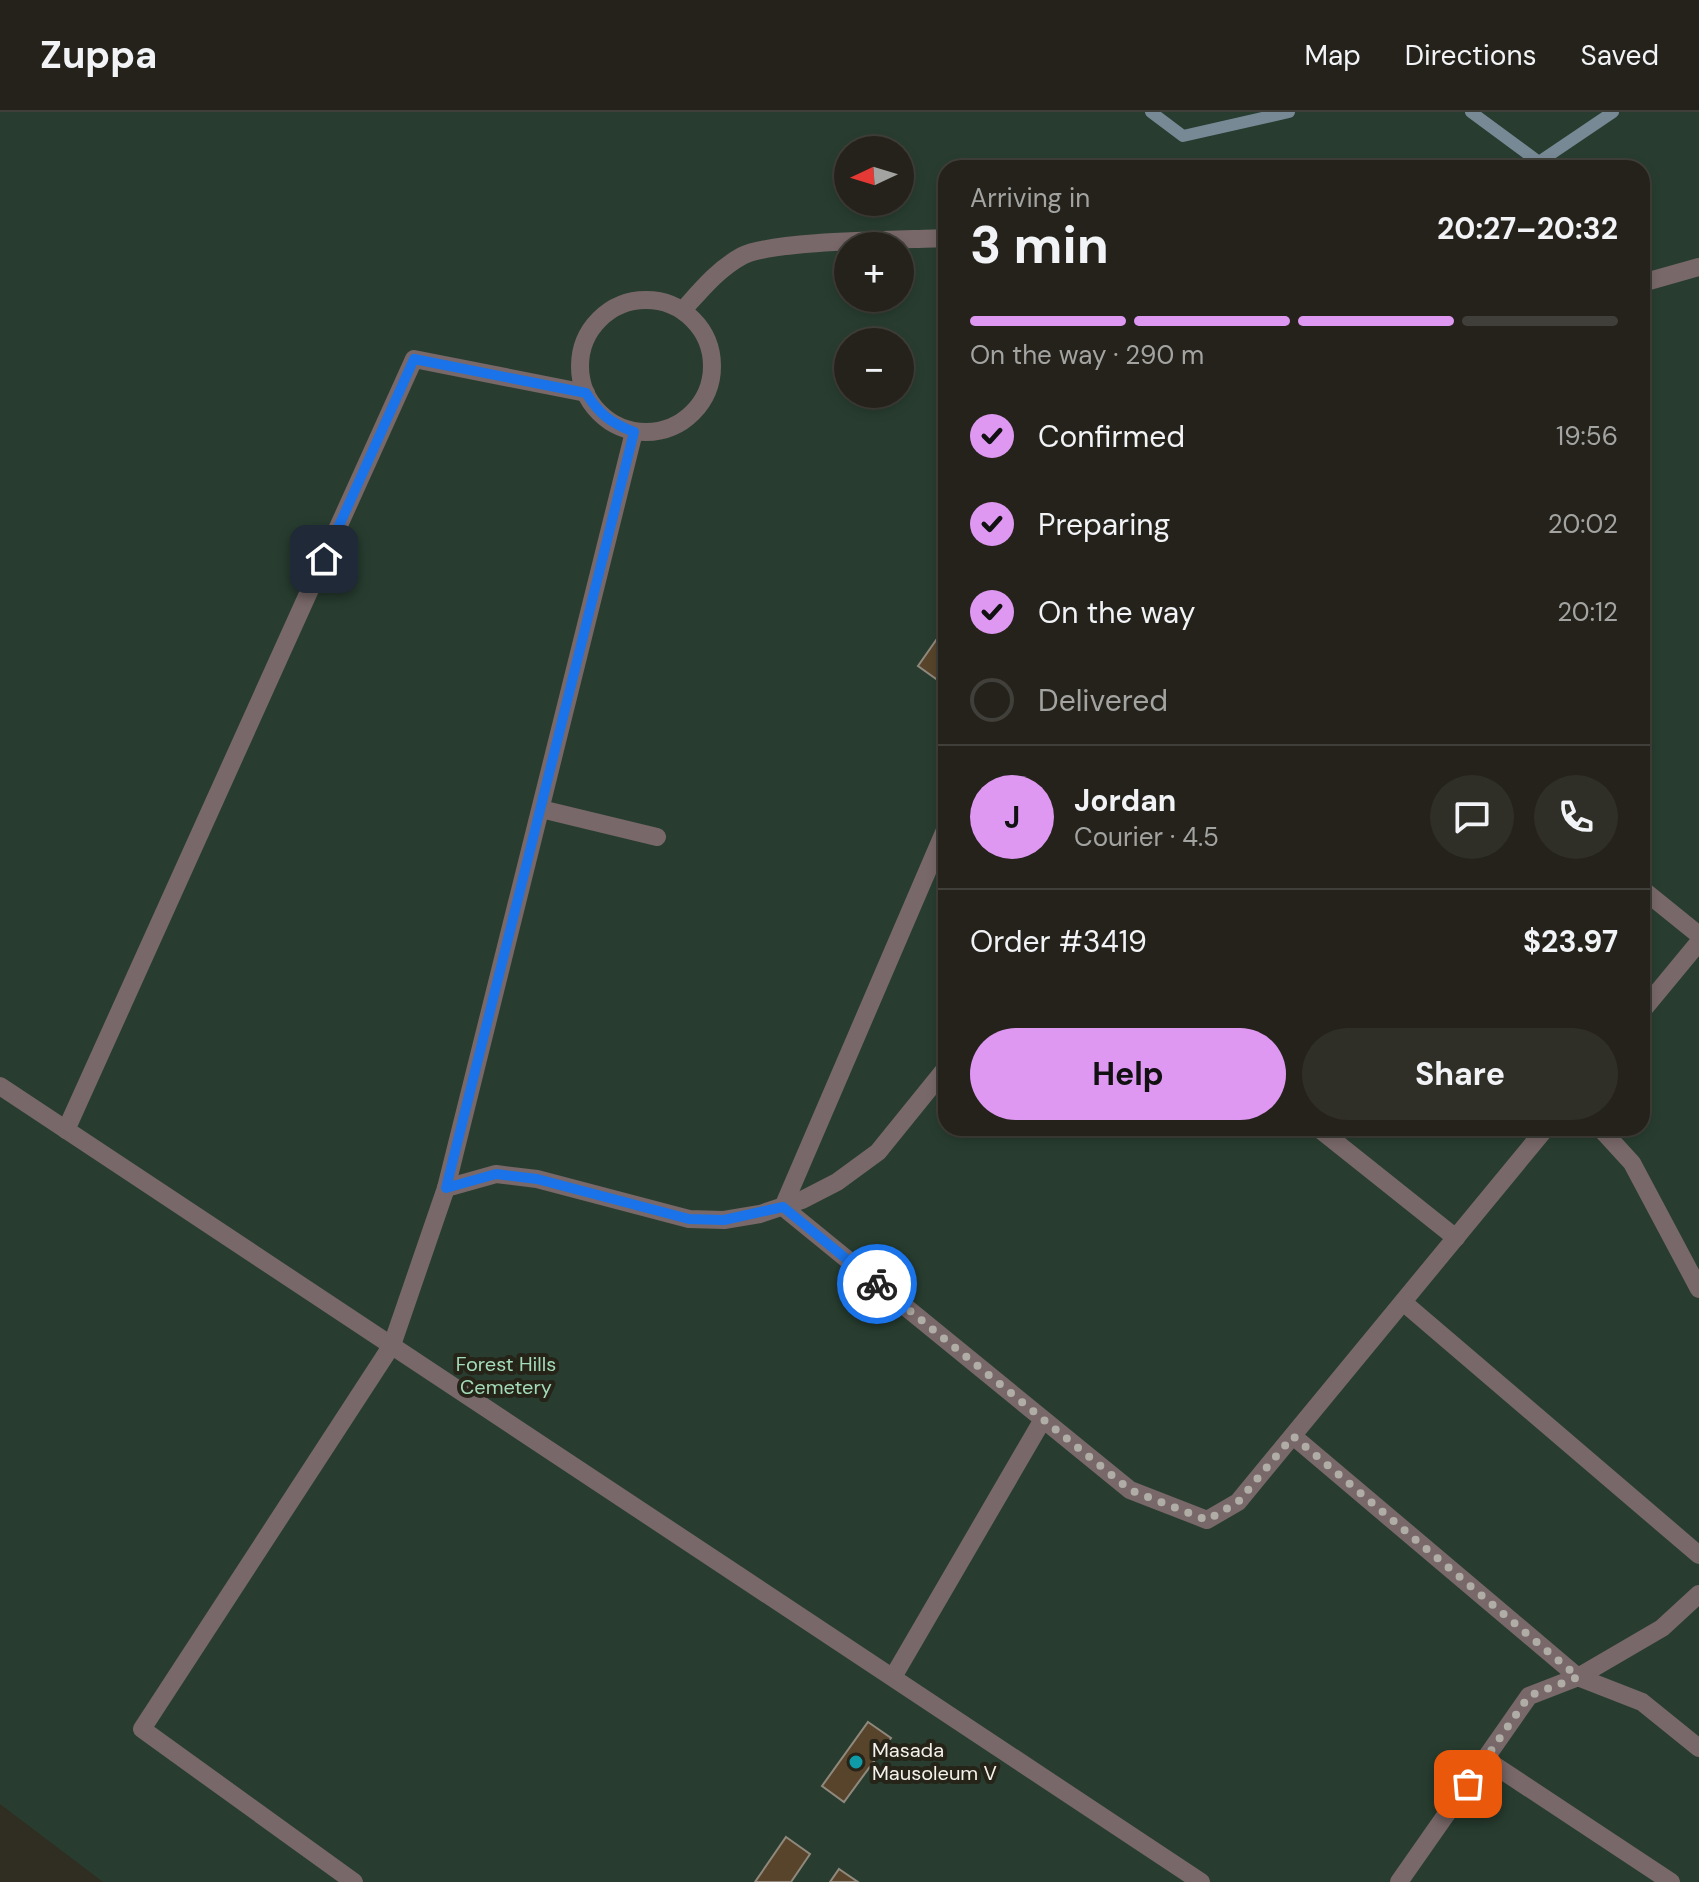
<!DOCTYPE html>
<meta charset="utf-8">
<style>
:root{--surface:#24221a;--page:#302f27;--text:#f1f3f6;--muted:#a3a4a2;--line:#413f39;--accent:#de98f2}
body{margin:0;font-family:"DM Sans",sans-serif;background:var(--page);color:var(--text);height:100vh;display:flex;flex-direction:column;font-size:30px;white-space:nowrap}
*{box-sizing:border-box;margin:0}
p{font-size:26px;color:var(--muted)}
.icon{flex:none;width:44px;height:44px;fill:none;stroke:currentColor;stroke-width:2;stroke-linecap:round;stroke-linejoin:round}
.map{position:relative;flex:1;overflow:hidden}
.panel{position:absolute;left:938px;top:48px;width:712px;height:976px;display:flex;flex-direction:column;background:var(--surface);border-radius:24px;box-shadow:0 4px 12px #0003,0 0 0 2px var(--line)}
.panel>*{flex:none}
.needle{width:52px;rotate:266deg}
.controls{position:absolute;left:834px;top:24px;display:grid;gap:16px}
.controls a{display:grid;place-items:center;width:80px;height:80px;border-radius:50%;background:var(--surface);box-shadow:0 4px 12px #0003,0 0 0 2px var(--line);font-size:40px}
.pin{position:absolute;display:grid;place-items:center;width:68px;height:68px;color:#fff;margin:-34px;border-radius:16px;box-shadow:0 4px 12px #0006}
.courier{position:absolute;display:grid;place-items:center;width:80px;height:80px;margin:-40px;border:6px solid #1a73e8;border-radius:50%;background:#fff;color:#222;box-shadow:0 2px 10px #0007}
.summary em{font-style:normal;font-weight:700}
.summary div{display:flex;flex-direction:column-reverse}
.summary{display:flex;align-items:center;justify-content:space-between;height:136px;padding:0 32px}
h1{font-size:52px;font-weight:700;line-height:60px}
.bar{display:grid;grid-template-columns:repeat(4,1fr);gap:12px 8px;align-content:center;height:96px;padding:0 32px}
.bar i{height:10px;border-radius:6px;background:var(--line)}
.bar .current{background:var(--accent)}
.bar p{grid-column:span 4}
.line{display:flex;align-items:center;gap:20px;padding:0 32px;border-top:2px solid var(--line)}
.line div{flex:1}
.round{display:grid;place-items:center;flex:none;width:84px;height:84px;border-radius:42px;background:var(--page)}
ol{padding:0 32px;list-style:none}
li{display:flex;align-items:center;gap:24px;height:88px}
li p{margin-inline-start:auto}
li .icon{padding:8px;border-radius:50%;background:var(--accent);color:#111;stroke-width:4}
li:last-child{color:var(--muted)}
li i{width:44px;height:44px;border:4px solid var(--line);border-radius:50%}
.action{display:flex;gap:16px;margin-top:auto;padding:16px 32px}
.action a{flex:1;height:92px;border-radius:48px;background:var(--accent);color:#111;font-size:32px;font-weight:700;line-height:92px;text-align:center}
.action a+a{background:var(--page);color:var(--text)}
header{display:flex;align-items:center;gap:48px;box-sizing:border-box;height:112px;padding:0 40px;background:var(--surface);border-bottom:2px solid var(--line)}
header strong{font-size:38px}
nav{display:flex;gap:44px;margin-inline-start:auto;font-size:28px}
.map>svg:first-child{display:block}
</style>
<header>
<strong>Zuppa</strong>
<nav><a>Map</a><a>Directions</a><a>Saved</a></nav>
</header>
<div class="map">
<svg width="1699" height="1770" viewBox="0 0 1699 1770">
<rect width="100%" height="100%" fill="#302d22"/>
<path fill="#283d30" fill-rule="evenodd" d="M0,0H1699V1770H103L0,1692ZM848,38H900V90H848ZM946,56H1642V1016H946ZM848,134H900V186H848ZM848,230H900V282H848Z"/>
<g fill="none" stroke-linecap="round" stroke-linejoin="round">
<g stroke="#788996" stroke-width="12">
<polyline points="1151,0 1183,24 1289,0"/>
<polyline points="1471,0 1539,50 1613,0"/>
</g>
</g>
<g fill="#57442a" stroke="#91887d" stroke-width="2">
<polygon points="946,514 946,574 918,554"/>
<polygon points="868,1610 891,1626 844,1690 822,1674"/>
<polygon points="786,1725 810,1742 791,1770 755,1770"/>
<polygon points="839,1757 858,1770 830,1770"/>
</g>
<g fill="none" stroke-linecap="round" stroke-linejoin="round">
<g stroke="#796869" stroke-width="18">
<polyline points="1642,171 1699,155"/>
<circle cx="646" cy="254" r="66"/>
<path d="M683,198C701,178 718,157 742,144C772,128 905,128 946,126"/>
<polyline points="541,697 657,725"/>
<polyline points="945,718 783,1095 1130,1378 1207,1408 1238,1390 1546,1016"/>
<polyline points="1642,777 1699,823"/>
<polyline points="1642,899 1699,830"/>
<polyline points="0,974 1201,1770"/>
<polyline points="1318,1016 1456,1126"/>
<polyline points="1600,1016 1632,1051 1699,1177"/>
<polyline points="66,1018 414,247 586,281"/>
<polyline points="446,1076 496,1062 537,1067 689,1107 724,1108 760,1102 802,1088 837,1070 878,1040 946,956"/>
<polyline points="1403,1190 1699,1443"/>
<polyline points="1293,1324 1578,1565 1662,1516 1699,1482"/>
<polyline points="893,1565 1042,1309"/>
<polyline points="1485,1647 1671,1770"/>
<polyline points="354,1770 142,1617 392,1233 446,1076 634,320"/>
<polyline points="1399,1770 1529,1584 1578,1565 1642,1590 1699,1636"/>
</g>
</g>
<g fill="none" stroke-linecap="round" stroke-linejoin="round">
<polyline stroke="#afada5" stroke-width="8" stroke-dasharray="0 14.4" points="877,1172 1130,1378 1207,1408 1238,1390 1293,1324 1578,1565 1529,1584 1468,1672"/>
<path stroke="#1a73e8" stroke-width="10" d="M324,447L414,247L586,281C599,302 611,311 634,320L446,1076L496,1062L537,1067L689,1107L724,1108L783,1095L877,1172"/>
</g>
<circle fill="#0f9aa8" stroke="#262318" stroke-width="3" cx="856" cy="1650" r="8"/>
<g text-anchor="middle" stroke-width="8" stroke-linejoin="round" paint-order="stroke">
<g font-size="20" fill="#a3dcb8" stroke="#262318">
<text x="506" y="1259">Forest Hills<tspan x="506" dy="23">Cemetery</tspan></text>
</g>
<g font-size="20" fill="#f4f2eb" stroke="#262318" text-anchor="start">
<text x="872" y="1645">Masada<tspan x="872" dy="23">Mausoleum V</tspan></text>
</g>
</g>
</svg>
<div class="controls">
<a><svg class="needle" viewBox="-14 -14 28 28"><path d="M0-13l5 13h-10z" fill="#e53935"/><path d="M0 13l5-13h-10z" fill="#a3a4a2"/></svg></a>
<a>+</a>
<a>−</a>
</div>
<div class="pin" style="left:1468px;top:1672px;background:#ea580c"><svg class="icon" aria-label="bag" viewBox="0 0 24 24"><path d="M5 8h14l-1 12H6zM9 8a3 3 0 0 1 6 0"/></svg></div>
<div class="pin" style="left:324px;top:447px;background:#1f2937"><svg class="icon" aria-label="home" viewBox="0 0 24 24"><path d="M3 11l9-7 9 7M6 9v11h12V9"/></svg></div>
<div class="courier" style="left:877px;top:1172px"><svg class="icon" aria-label="bike" viewBox="0 0 24 24"><circle cx="6" cy="16" r="4"/><circle cx="18" cy="16" r="4"/><path d="M6 16l4-8h5l3 8M10 8l3 8H6M13 5h3"/></svg></div>
<section class="panel">
<div class="summary"><div><h1>3 min</h1><p>Arriving in</p></div><em>20:27–20:32</em></div>
<div class="bar"><i class="current"></i><i class="current"></i><i class="current"></i><i></i><p>On the way · 290 m</p></div>
<ol>
<li><svg class="icon" aria-label="check" viewBox="0 0 24 24"><path d="M5 12l5 5 9-10"/></svg>Confirmed<p>19:56</p></li>
<li><svg class="icon" aria-label="check" viewBox="0 0 24 24"><path d="M5 12l5 5 9-10"/></svg>Preparing<p>20:02</p></li>
<li><svg class="icon" aria-label="check" viewBox="0 0 24 24"><path d="M5 12l5 5 9-10"/></svg>On the way<p>20:12</p></li>
<li><i></i>Delivered</li>
</ol>
<div class="line" style="height:144px"><b class="round" style="background:var(--accent);color:#111">J</b><div><b>Jordan</b><p>Courier · 4.5</p></div><a class="round"><svg class="icon" aria-label="chat" viewBox="0 0 24 24"><path d="M4 5h16v11H9l-5 4z"/></svg></a><a class="round"><svg class="icon" aria-label="phone" viewBox="0 0 24 24"><path d="M5 4h4l2 5-3 2q2 4 5 5l2-3 5 2v4C11 20 4 13 5 4z"/></svg></a></div>
<div class="line" style="height:104px"><div>Order #3419</div><b>$23.97</b></div>
<div class="action"><a>Help</a><a>Share</a></div>
</section>
</div>
